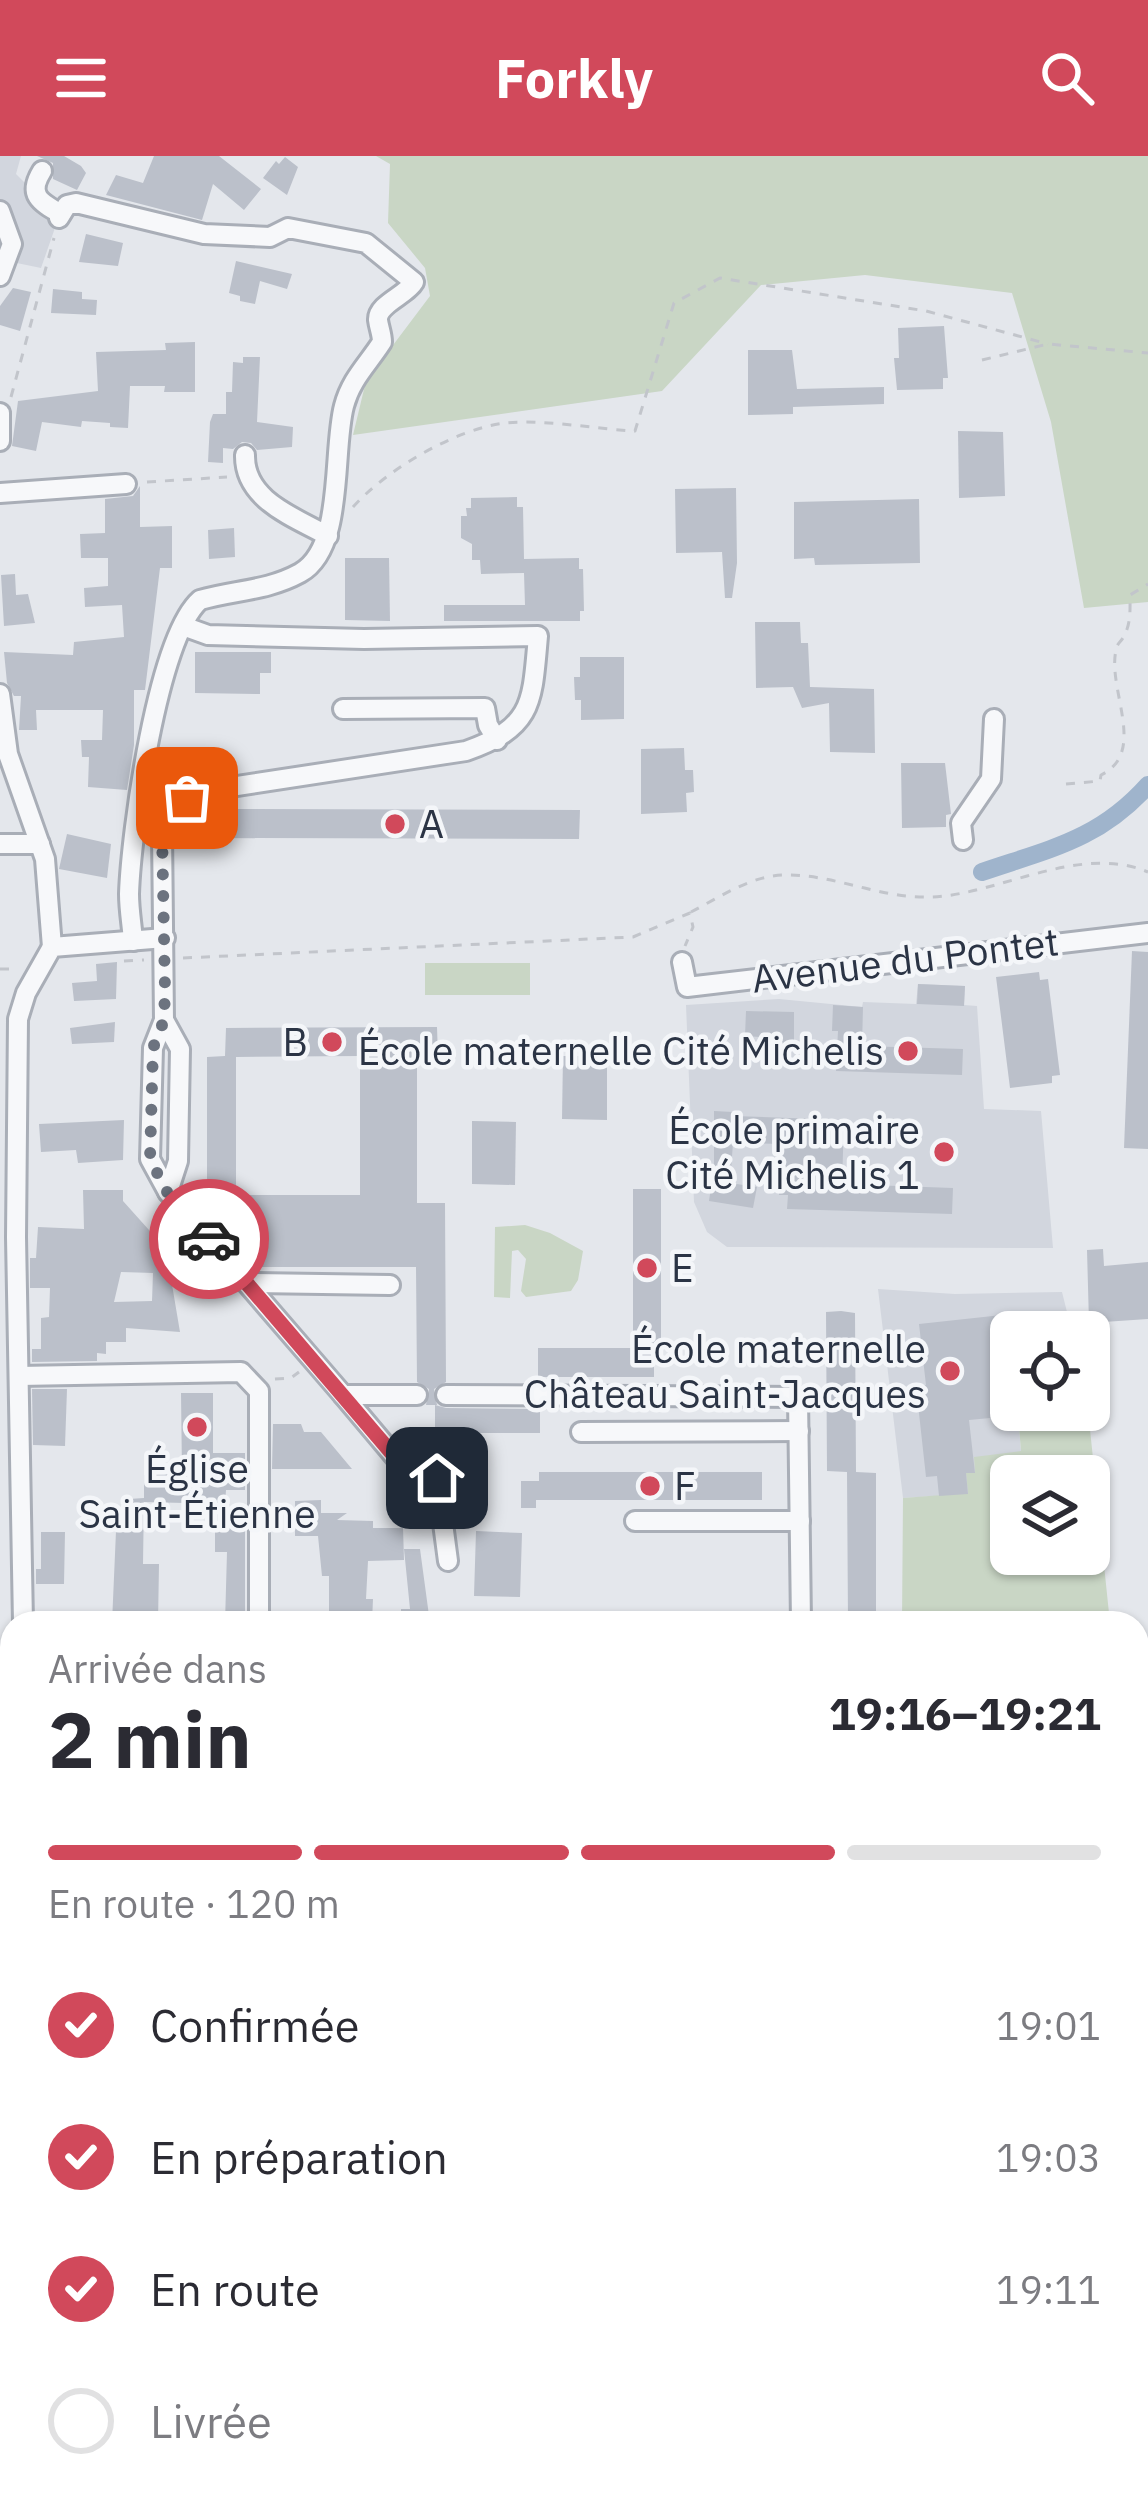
<!DOCTYPE html>
<html lang="fr">
<meta charset="utf-8">
<style>
:root{--surface:#fff;--page:#f2f2f3;--text:#2b2b33;--muted:#7c7c81;--line:#e1e1e2;--accent:#d1495b}
body{margin:0;font-family:"IBM Plex Sans",sans-serif;background:var(--page);color:var(--text);height:100vh;display:flex;flex-direction:column;font-size:45px;white-space:nowrap}
*{box-sizing:border-box;margin:0}
p{font-size:39px;color:var(--muted)}
.icon{flex:none;width:66px;height:66px;fill:none;stroke:currentColor;stroke-width:2;stroke-linecap:round;stroke-linejoin:round}
.map{position:relative;flex:1;overflow:hidden}
.details{position:absolute;left:0px;top:1455px;width:1149px;height:903px;display:flex;flex-direction:column;background:var(--surface);border-radius:36px 36px 0 0;box-shadow:0 3px 9px #0004}
.details>*{flex:none}
.tools{position:absolute;left:990px;top:1155px;display:grid;gap:24px}
.tools a{display:grid;place-items:center;width:120px;height:120px;border-radius:18px;background:var(--surface);box-shadow:0 3px 9px #0004;font-size:60px}
.pin{position:absolute;display:grid;place-items:center;width:102px;height:102px;color:#fff;margin:-51px;border-radius:24px;box-shadow:0 6px 18px #0006}
.courier{position:absolute;display:grid;place-items:center;width:120px;height:120px;margin:-60px;border:9px solid #d1495b;border-radius:50%;background:#fff;color:#222;box-shadow:0 3px 15px #0007}
.headline em{font-style:normal;font-weight:700}
.headline div{display:flex;flex-direction:column-reverse}
.headline{display:flex;align-items:center;justify-content:space-between;height:204px;padding:0 48px}
h1{font-size:78px;font-weight:700;line-height:90px}
.bar{display:grid;grid-template-columns:repeat(4,1fr);gap:18px 12px;align-content:center;height:144px;padding:0 48px}
.bar i{height:15px;border-radius:9px;background:var(--line)}
.bar .current{background:var(--accent)}
.bar p{grid-column:span 4}
ol{padding:0 48px;list-style:none}
li{display:flex;align-items:center;gap:36px;height:132px}
li p{margin-inline-start:auto}
li .icon{padding:12px;border-radius:50%;background:var(--accent);color:#fff;stroke-width:4}
li:last-child{color:var(--muted)}
li i{width:66px;height:66px;border:6px solid var(--line);border-radius:50%}
header{display:flex;justify-content:space-between;align-items:center;height:156px;padding:0 48px;background:var(--accent);color:#fff;font-size:54px;font-weight:700}
.map>svg:first-child{display:block}
</style>
<header><svg class="icon" aria-label="menu" viewBox="0 0 24 24"><path d="M4 6h16M4 12h16M4 18h16"/></svg>Forkly<svg class="icon" aria-label="search" viewBox="0 0 24 24"><circle cx="10" cy="10" r="6"/><path d="M15 15l6 6"/></svg></header>
<div class="map">
<svg width="1148" height="2357" viewBox="0 0 1148 2357">
<rect width="100%" height="100%" fill="#e4e7ec"/>
<g fill="#d2d6de">
<polygon points="0,0 21,0 16,18 56,58 56,69 41,112 12,106 0,127"/>
<polygon points="918,828 965,830 964,849 977,850 984,953 1041,955 1053,1092 727,1091 707,1076 694,1046 686,849 779,843 862,851 863,846 916,848"/>
<polygon points="878,1133 955,1138 1062,1136 1072,1176 1011,1176 1011,1254 1074,1254 1018,1259 1021,1296 975,1317 968,1338 903,1342"/>
<polygon points="0,1977 12,1978 12,2346 525,2346 523,2357 0,2357"/>
<polygon points="1137,1997 1148,1997 1148,2357 542,2357 545,2346 1137,2346"/>
</g>
<g fill="#c9d6c5" fill-rule="evenodd">
<polygon points="376,0 1148,0 1148,446 1084,452 1051,266 1012,137 865,119 761,129 662,235 353,279 366,225 430,140 425,112 388,67 390,8"/>
<rect x="425" y="807" width="105" height="32"/>
<polygon points="525,1069 550,1077 583,1095 578,1124 571,1135 526,1141 521,1135 526,1103 518,1094 512,1095 510,1142 494,1141 495,1071"/>
<path d="M1088,1254L1110,1467H902L903,1342L968,1337L966,1317L975,1316L974,1301L1021,1295L1018,1259ZM1011,1320H1089V1398H1011Z"/>
</g>
<g fill="none" stroke-linecap="round" stroke-linejoin="round">
<path stroke="#9fb4cc" stroke-width="18" d="M982,716C1049,693 1099,684 1148,629"/>
</g>
<g fill="#bbc0ca" fill-rule="evenodd">
<polygon points="37,0 64,0 81,10 86,17 77,34 53,23 53,7"/>
<polygon points="154,0 219,0 261,33 244,54 213,28 202,64 106,39 116,19 143,27"/>
<polygon points="285,1 298,11 287,39 263,22 276,5 279,8"/>
<polygon points="86,78 123,87 118,110 79,106"/>
<polygon points="236,105 292,118 287,133 260,125 255,148 240,145 240,140 229,137"/>
<polygon points="13,132 31,136 20,175 0,169 0,150"/>
<polygon points="53,133 82,136 82,143 97,144 96,159 51,157"/>
<polygon points="944,170 948,222 943,222 943,233 897,234 894,202 899,202 898,172"/>
<polygon points="195,186 195,236 164,236 165,230 130,230 128,272 110,271 110,267 82,265 81,271 42,266 36,295 12,290 18,245 98,235 96,196 166,194 165,187"/>
<polygon points="748,194 792,194 797,233 884,231 884,248 793,251 793,258 748,259"/>
<polygon points="243,201 260,201 257,266 293,271 292,291 257,294 251,287 242,286 233,293 223,292 223,307 208,306 210,266 213,258 226,258 226,236 232,236 233,206 243,207"/>
<polygon points="958,275 1003,276 1005,340 959,342"/>
<polygon points="140,330 140,371 172,370 172,412 160,412 145,534 134,534 134,589 127,634 88,631 89,601 82,601 81,584 102,584 103,554 36,554 37,574 19,574 21,540 14,540 7,527 4,496 73,499 74,486 124,481 122,449 85,451 84,432 108,430 108,402 81,402 80,378 105,377 105,343 133,340"/>
<polygon points="736,332 737,407 732,442 725,442 722,396 676,397 675,333"/>
<polygon points="517,341 517,351 523,351 524,403 579,402 579,413 583,413 584,455 580,455 580,465 444,465 444,449 525,449 524,417 481,418 480,404 472,404 472,388 461,382 461,360 467,360 466,352 471,352 471,342"/>
<polygon points="919,343 920,407 815,409 814,402 794,403 794,346"/>
<polygon points="234,372 235,401 209,403 208,374"/>
<polygon points="345,402 389,402 390,465 345,464"/>
<polygon points="15,418 16,439 28,438 35,467 4,470 1,419"/>
<polygon points="755,466 800,466 801,487 808,487 810,531 874,533 875,597 830,596 829,547 802,552 793,531 756,532"/>
<polygon points="195,496 271,496 271,517 260,517 260,538 195,537"/>
<polygon points="580,501 624,501 624,563 581,564 581,544 575,544 574,521 580,521"/>
<polygon points="684,592 685,614 693,614 694,636 686,637 687,656 641,658 641,593"/>
<polygon points="901,607 945,607 951,658 946,659 946,671 902,672"/>
<polygon points="210,653 580,654 579,683 209,682"/>
<polygon points="67,678 111,688 107,722 59,713"/>
<polygon points="1132,795 1148,796 1148,993 1124,992"/>
<polygon points="117,806 116,843 74,845 72,827 97,825 96,808"/>
<polygon points="1039,816 1040,824 1048,823 1060,919 1052,920 1052,927 1010,932 996,821"/>
<polygon points="918,828 965,830 964,850 917,848"/>
<polygon points="833,849 863,851 862,890 963,893 962,919 836,915 838,875 832,875"/>
<polygon points="746,855 794,856 794,890 776,890 777,882 745,880"/>
<polygon points="115,866 114,886 72,888 70,872"/>
<path d="M437,871L438,900H417V1047H445L446,1226L434,1233L437,1249H426L429,1233L417,1226L416,1111H252L251,1067H226V1039H232L207,1038V901L225,900L226,872ZM360,900V1039H236V901Z"/>
<polygon points="563,900 607,900 607,964 562,963"/>
<polygon points="714,955 733,956 733,960 844,964 842,1028 953,1032 952,1058 787,1053 788,1039 779,1039 781,988 733,987 730,1027 757,1031 753,1052 709,1045 714,1010"/>
<polygon points="124,964 123,1004 78,1007 76,994 41,996 39,968"/>
<polygon points="472,965 516,966 515,1029 472,1028"/>
<polygon points="633,1033 661,1033 661,1192 654,1192 654,1221 538,1221 538,1192 633,1192"/>
<path d="M83,1034H123V1045L166,1093L180,1176L126,1172V1186H106V1198L97,1197V1205L32,1206V1193H41V1162L49,1161L50,1132H30V1102H36L38,1071L84,1073ZM121,1116L153,1117L152,1145L114,1146Z"/>
<polygon points="1103,1093 1104,1110 1148,1106 1148,1163 1089,1167 1087,1094"/>
<polygon points="841,1155 855,1157 856,1316 876,1317 876,1467 848,1467 847,1316 827,1315 826,1156"/>
<polygon points="1020,1157 1022,1176 1002,1180 1006,1221 1011,1220 1011,1260 969,1264 975,1317 966,1317 968,1338 939,1340 937,1320 926,1321 916,1230 926,1229 919,1168"/>
<polygon points="32,1233 67,1233 65,1290 33,1289"/>
<polygon points="181,1237 213,1237 213,1297 245,1297 245,1334 226,1334 225,1348 144,1346 144,1319 182,1318"/>
<polygon points="435,1249 446,1252 540,1253 540,1277 435,1277"/>
<polygon points="273,1268 301,1268 304,1276 321,1276 352,1313 272,1313"/>
<polygon points="539,1316 762,1316 762,1344 536,1344 536,1352 521,1352 521,1325 539,1325"/>
<polygon points="144,1342 143,1408 159,1408 158,1467 112,1467 116,1375 129,1375 129,1343"/>
<polygon points="321,1344 321,1357 347,1357 337,1364 373,1365 373,1372 403,1372 404,1404 368,1405 366,1443 373,1443 372,1466 329,1467 329,1420 322,1420 318,1380 295,1380 295,1345"/>
<polygon points="215,1370 245,1370 245,1467 225,1467 227,1396 215,1396"/>
<polygon points="476,1375 522,1377 520,1441 474,1440"/>
<polygon points="41,1376 65,1376 64,1428 36,1428 36,1413 41,1413"/>
<polygon points="404,1393 420,1393 430,1467 401,1467 401,1453 410,1453"/>
</g>
<g fill="none" stroke-linecap="round" stroke-linejoin="round">
<defs>
<g id="minor">
<path d="M42,15C27,39 40,46 61,58"/>
<polyline points="0,55 12,88 0,120"/>
<path d="M59,62L67,49L76,47L204,78L270,81L288,72L366,87L414,126C407,139 377,148 378,164C379,172 382,178 382,186C368,208 351,223 344,250C332,295 345,392 300,417C267,435 235,434 200,444C157,482 131,678 129,738C129,754 132,770 133,785"/>
<polyline points="0,257 0,285"/>
<path d="M245,299C244,344 294,361 328,380"/>
<polyline points="0,337 126,328"/>
<path d="M183,470L208,479L364,483L538,480C532,547 534,571 466,595L211,634C186,642 171,649 162,675L164,864L153,892L150,1003L168,1036L343,1239H417"/>
<polyline points="0,538 8,598 45,703 52,791"/>
<polyline points="343,553 485,552 488,569 497,584"/>
<polyline points="963,684 961,667 991,623 994,563"/>
<polyline points="0,688 40,688"/>
<polyline points="682,806 687,831 1148,777"/>
<polyline points="164,864 180,893 178,1005 168,1036"/>
<polyline points="247,1127 390,1129"/>
<polyline points="19,1220 241,1216 259,1235 259,1467"/>
<polyline points="343,1239 401,1308 437,1322 448,1405"/>
<polyline points="446,1239 798,1241 801,1467"/>
<polyline points="581,1276 799,1275"/>
<polyline points="635,1365 800,1365"/>
<polyline points="23,1467 16,1081 18,863 26,837 52,791 165,782"/>
<polyline points="1137,1692 1148,1732"/>
<polyline points="0,1782 12,1782"/>
<polyline points="0,1956 12,1957"/>
<polyline points="1137,1972 1148,1971"/>
<polyline points="0,2058 12,2062"/>
<polyline points="0,2317 12,2294"/>
<polyline points="298,2346 310,2350 324,2346"/>
<polyline points="987,2346 988,2357"/>
<polyline points="1022,2346 1023,2357"/>
<polyline points="532,2357 534,2346"/>
</g>
</defs>
<use href="#minor" stroke="#a9aeb7" stroke-width="24"/>
<g stroke="#c2c5cb" stroke-width="3" stroke-dasharray="9 9" stroke-linecap="butt">
<polyline points="982,204 1048,188 1148,197"/>
<polyline points="11,241 54,82"/>
<polyline points="147,326 227,321"/>
<path d="M353,351C386,314 455,273 505,267C546,263 594,273 635,275L674,147L720,122L926,155L1048,188"/>
<path d="M1066,628L1100,625L1101,619C1148,596 1107,534 1116,494C1118,485 1121,487 1125,478C1131,466 1130,452 1130,439L1148,428"/>
<path d="M691,756C720,741 752,719 785,719C834,718 881,743 931,741C998,739 1079,687 1148,716"/>
<polyline points="183,802 633,781 690,757 693,771 685,790"/>
<polyline points="124,805 144,804"/>
<polyline points="0,813 16,813"/>
<polyline points="275,1223 291,1222 299,1216"/>
</g>
<use href="#minor" stroke="#f7f8fa" stroke-width="18"/>
</g>
<g fill="none" stroke-linecap="round" stroke-linejoin="round">
<polyline stroke="#6c737f" stroke-width="12" stroke-dasharray="0 21.6" points="187,642 167,659 162,675 165,834 164,864 153,892 150,1003 167,1036 209,1083"/>
<polyline stroke="#d1495b" stroke-width="15" points="209,1083 401,1308 437,1322"/>
</g>
<g fill="#d1495b" stroke="#f4f6f9" stroke-width="4.5">
<circle cx="395" cy="668" r="12"/>
<circle cx="332" cy="886" r="12"/>
<circle cx="908" cy="895" r="12"/>
<circle cx="944" cy="996" r="12"/>
<circle cx="647" cy="1112" r="12"/>
<circle cx="950" cy="1215" r="12"/>
<circle cx="197" cy="1271" r="12"/>
<circle cx="650" cy="1330" r="12"/>
</g>
<g text-anchor="middle" stroke-width="9" stroke-linejoin="round" paint-order="stroke">
<g font-size="39" fill="#2b3445" stroke="#f4f6f9" text-anchor="end">
<text x="419" y="682" text-anchor="start">A</text>
<text x="308" y="900">B</text>
<text x="884" y="909">École maternelle Cité Michelis</text>
<text x="920" y="988">École primaire<tspan x="920" dy="45">Cité Michelis 1</tspan></text>
<text x="671" y="1126" text-anchor="start">E</text>
<text x="926" y="1207">École maternelle<tspan x="926" dy="45">Château Saint-Jacques</tspan></text>
<text x="197" y="1327" text-anchor="middle">Église<tspan x="197" dy="45">Saint-Étienne</tspan></text>
<text x="674" y="1344" text-anchor="start">F</text>
</g>
<g font-size="39" fill="#2b3445" stroke="#f4f6f9">
<text transform="translate(905 804) rotate(-7)" y="14">Avenue du Pontet</text>
</g>
</g>
</svg>
<div class="tools">
<a><svg class="icon" aria-label="locate" viewBox="0 0 24 24"><circle cx="12" cy="12" r="6"/><path d="M12 2v4M12 18v4M2 12h4M18 12h4"/></svg></a>
<a><svg class="icon" aria-label="layers" viewBox="0 0 24 24"><path d="M12 4l9 5-9 5-9-5zM3 14l9 5 9-5"/></svg></a>
</div>
<div class="pin" style="left:187px;top:642px;background:#ea580c"><svg class="icon" aria-label="bag" viewBox="0 0 24 24"><path d="M5 8h14l-1 12H6zM9 8a3 3 0 0 1 6 0"/></svg></div>
<div class="pin" style="left:437px;top:1322px;background:#1f2937"><svg class="icon" aria-label="home" viewBox="0 0 24 24"><path d="M3 11l9-7 9 7M6 9v11h12V9"/></svg></div>
<div class="courier" style="left:209px;top:1083px"><svg class="icon" aria-label="car" viewBox="0 0 24 24"><path d="M5 17H2v-5l4-1 3-4h7l3 4 3 1v5h-3M9 17h6M6 11h13"/><circle cx="7" cy="17" r="2"/><circle cx="17" cy="17" r="2"/></svg></div>
<section class="details">
<div class="headline"><div><h1>2 min</h1><p>Arrivée dans</p></div><em>19:16–19:21</em></div>
<div class="bar"><i class="current"></i><i class="current"></i><i class="current"></i><i></i><p>En route · 120 m</p></div>
<ol>
<li><svg class="icon" aria-label="check" viewBox="0 0 24 24"><path d="M5 12l5 5 9-10"/></svg>Confirmée<p>19:01</p></li>
<li><svg class="icon" aria-label="check" viewBox="0 0 24 24"><path d="M5 12l5 5 9-10"/></svg>En préparation<p>19:03</p></li>
<li><svg class="icon" aria-label="check" viewBox="0 0 24 24"><path d="M5 12l5 5 9-10"/></svg>En route<p>19:11</p></li>
<li><i></i>Livrée</li>
</ol>
</section>
</div>
